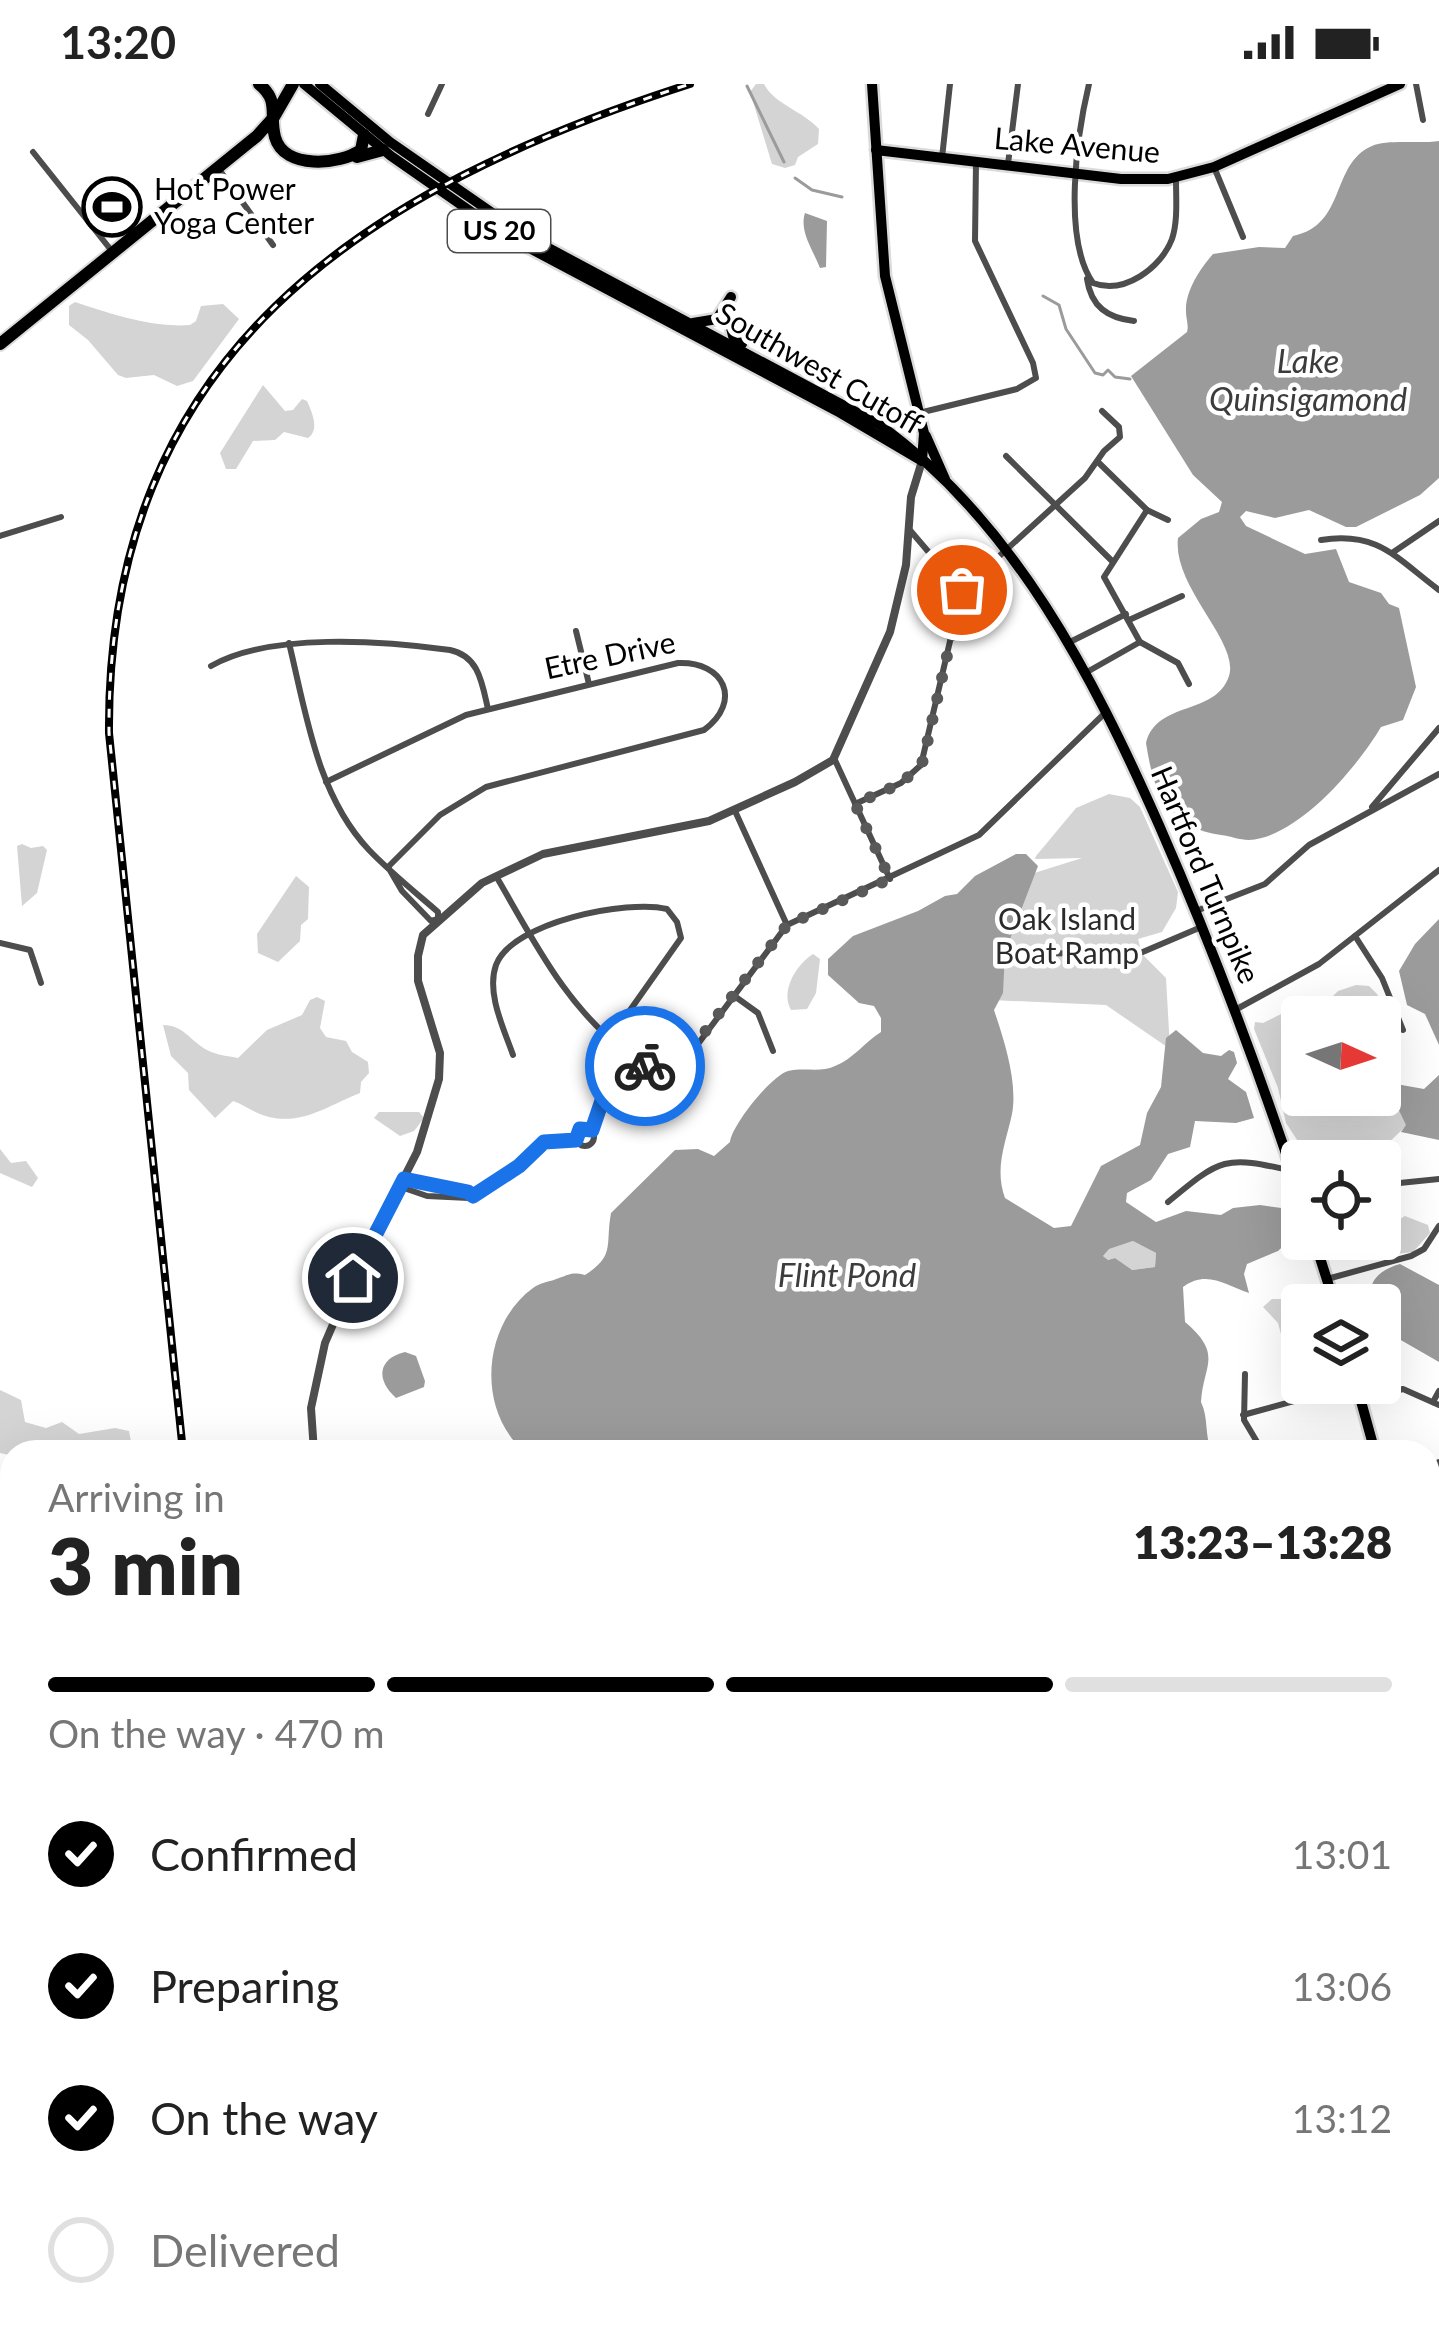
<!DOCTYPE html>
<meta charset="utf-8">
<style>
:root{--surface:#fff;--page:#f6f6f6;--text:#222;--muted:#767676;--line:#e0e0e0;--accent:#000}
body{margin:0;font-family:Lato,sans-serif;background:var(--page);color:var(--text);height:100vh;display:flex;flex-direction:column;font-size:45px;white-space:nowrap}
*{box-sizing:border-box;margin:0}
p{font-size:39px;color:var(--muted)}
.icon{flex:none;width:66px;height:66px;fill:none;stroke:currentColor;stroke-width:2;stroke-linecap:round;stroke-linejoin:round}
.map{position:relative;flex:1;overflow:hidden}
.details{position:absolute;left:0px;top:1356px;width:1440px;height:903px;display:flex;flex-direction:column;background:var(--surface);border-radius:36px 36px 0 0;box-shadow:0 12px 48px #0002}
.details>*{flex:none}
.needle{width:78px;rotate:93deg}
.controls{position:absolute;left:1281px;top:912px;display:grid;gap:24px}
.controls a{display:grid;place-items:center;width:120px;height:120px;border-radius:12px;background:var(--surface);box-shadow:0 12px 48px #0002;font-size:60px}
.pin{position:absolute;display:grid;place-items:center;width:102px;height:102px;color:#fff;margin:-51px;border:6px solid #fff;border-radius:50%;box-shadow:0 3px 12px #0007}
.courier{position:absolute;display:grid;place-items:center;width:120px;height:120px;margin:-60px;border:9px solid #1a73e8;border-radius:50%;background:#fff;color:#222;box-shadow:0 3px 15px #0007}
.headline em{font-style:normal;font-weight:800}
.headline div{display:flex;flex-direction:column-reverse}
.headline{display:flex;align-items:center;justify-content:space-between;height:204px;padding:0 48px}
h1{font-size:78px;font-weight:800;line-height:90px}
.bar{display:grid;grid-template-columns:repeat(4,1fr);gap:18px 12px;align-content:center;height:144px;padding:0 48px}
.bar i{height:15px;border-radius:9px;background:var(--line)}
.bar .active{background:var(--accent)}
.bar p{grid-column:span 4}
ol{padding:0 48px;list-style:none}
li{display:flex;align-items:center;gap:36px;height:132px}
li p{margin-inline-start:auto}
li .icon{padding:12px;border-radius:50%;background:var(--accent);color:#fff;stroke-width:4}
li:last-child{color:var(--muted)}
li i{width:66px;height:66px;border:6px solid var(--line);border-radius:50%}
.status{display:flex;justify-content:space-between;align-items:center;height:84px;padding:0 60px;background:var(--surface);direction:ltr}
.status svg{height:33px;fill:currentColor}
.map>svg:first-child{display:block}
</style>
<div class="status"><b>13:20</b><svg viewBox="0 0 49 12"><path d="M0 12V9h3v3zM5 12V6h3v6zM10 12V3h3v9zM15 12V0h3v12zM26 1h20v11H26zM47 4h2v5h-2z"/></svg></div>
<div class="map">
<svg width="1439" height="2257" viewBox="0 0 1439 2257">
<rect width="100%" height="100%" fill="#fff"/>
<g fill="#d4d4d4">
<path d="M756,0H764C774,20 803,27 819,45L818,60L798,73L795,81L785,84L772,80L750,8Z"/>
<path d="M75,218C112,230 151,244 190,241L196,237L201,222L223,220L239,235L193,297L177,302L154,291L126,294L118,291L88,256L69,241V222Z"/>
<path d="M263,301L285,327L293,326L302,315L307,317C312,328 320,346 308,354L284,348L275,356L253,357L236,385H226L220,369Z"/>
<polygon points="1109,710 1130,714 1140,723 1178,808 1176,824 1162,848 1138,855 1142,870 1166,894 1170,965 1106,921 990,916 999,875 1028,791 1082,774 1035,775 1036,772 1076,724"/>
<polygon points="22,760 31,764 43,762 47,766 37,809 22,822 17,762"/>
<polygon points="296,792 309,803 308,835 301,841 300,857 278,878 258,869 257,850"/>
<path d="M813,870L820,875L816,909L807,925L791,926C780,907 796,881 813,870Z"/>
<polygon points="1356,901 1369,902 1378,911 1366,933 1322,931 1322,923 1338,907"/>
<path d="M317,913L325,917L320,944L326,953L346,957L352,968L368,978L369,989L361,998L360,1009C329,1021 304,1041 269,1033C255,1030 245,1021 233,1017L215,1034L189,1006L188,989L171,972L163,941C184,941 190,957 207,966C216,971 228,972 238,974L267,946L302,931L310,916Z"/>
<path d="M1283,929L1302,936V1011H1380V958C1389,986 1393,1015 1407,1041L1377,1070L1303,1065L1286,1039L1278,1004L1254,945L1255,938L1263,939Z"/>
<polygon points="379,1028 419,1028 424,1034 414,1047 400,1052 374,1034"/>
<polygon points="0,1065 11,1079 26,1077 38,1094 32,1103 0,1089"/>
<polygon points="1405,1132 1428,1141 1430,1149 1413,1168 1387,1171 1370,1155 1380,1155 1380,1133 1390,1141"/>
<polygon points="1133,1157 1156,1169 1155,1183 1131,1186 1115,1174 1108,1176 1103,1172 1108,1165"/>
<polygon points="1305,1206 1316,1211 1317,1221 1302,1221 1300,1277 1286,1269 1278,1239 1263,1223 1272,1215 1286,1215"/>
<polygon points="0,1306 21,1316 25,1338 46,1344 62,1338 79,1350 115,1344 129,1347 133,1368 52,1368 48,1361 26,1358 9,1371 0,1369"/>
<polygon points="0,1997 12,1999 12,2115 0,2114"/>
<polygon points="246,2247 329,2247 332,2257 256,2257"/>
<polygon points="360,2247 532,2247 509,2257 364,2257"/>
<polygon points="710,2247 854,2247 862,2257 726,2254 717,2257 709,2253"/>
</g>
<g fill="#9b9b9b" fill-rule="evenodd">
<path d="M1439,57V394L1420,411L1356,443H1346L1309,426L1275,434L1246,427L1240,433L1246,442L1305,470L1336,465L1349,498L1381,509L1389,520L1399,524L1416,603L1403,636L1381,643C1358,682 1299,753 1249,756C1239,756 1231,752 1221,751C1166,743 1154,710 1146,659C1157,616 1216,632 1229,592C1240,558 1172,503 1178,454L1201,435L1219,428L1222,418L1193,391L1131,292L1187,248C1189,241 1186,235 1186,228C1185,207 1200,185 1213,170L1259,163L1285,164L1293,152C1347,141 1330,80 1372,62C1386,55 1420,60 1439,57Z"/>
<path d="M805,129L827,137L826,183L820,184C813,166 799,147 805,129Z"/>
<path d="M1016,770H1026L1038,782L1005,868L1003,909L994,926C1004,956 1018,998 1012,1030C1006,1058 994,1084 1005,1114L1054,1144L1071,1142L1101,1082L1140,1061L1147,1029L1161,1003L1166,954L1176,946L1203,969L1221,972L1229,966L1234,968L1237,979L1228,995L1246,1008L1254,1034L1236,1039L1195,1037L1190,1063L1168,1070L1151,1096L1127,1109L1126,1118L1156,1138L1186,1127L1221,1131L1233,1124L1260,1121L1289,1125L1296,1150L1278,1167L1247,1180L1244,1190L1249,1209C1227,1202 1207,1185 1183,1203L1185,1238C1224,1271 1203,1281 1201,1318C1209,1335 1204,1351 1212,1368H525C476,1327 482,1241 533,1204C541,1198 550,1198 559,1194C571,1190 572,1188 585,1191C616,1171 605,1161 611,1129L675,1066L698,1065L714,1072L730,1058C732,1041 771,992 788,987C804,983 820,989 835,982C853,975 865,958 881,948V934L874,922L859,919L828,891V875L853,852L918,827L945,812L957,810L975,792ZM1133,1157L1156,1169L1155,1183L1132,1186L1115,1174L1108,1176L1103,1172L1109,1165Z"/>
<polygon points="1439,835 1439,961 1425,930 1407,921 1399,887 1415,860"/>
<polygon points="1439,991 1439,1056 1401,1048 1406,1041 1397,1022 1396,1000 1424,1005"/>
<path d="M1400,1180L1439,1201V1278L1399,1255L1380,1233V1221H1374C1364,1199 1379,1186 1400,1180Z"/>
<path d="M405,1268L416,1272L425,1297L424,1303L396,1314C376,1296 377,1275 405,1268Z"/>
</g>
<g fill="none" stroke-linecap="round" stroke-linejoin="round">
<g stroke="#9b9b9b" stroke-width="3">
<polyline points="747,2 784,78"/>
<polyline points="795,94 812,106 842,113"/>
<polyline points="1043,212 1059,221 1066,245 1095,289 1103,291 1108,286 1115,293 1130,295"/>
<polyline points="0,2109 12,2111"/>
<polyline points="263,2247 275,2257"/>
</g>
<defs>
<g id="primary">
<polyline points="304,0 391,72 503,150 837,327 922,377"/>
<path d="M320,0L390,58L524,151L880,341C1014,438 1093,592 1159,741C1213,864 1260,990 1302,1117"/>
<polyline points="872,0 885,192 924,349 922,377"/>
<polyline points="876,66 1121,95 1168,95 1214,83 1400,0"/>
<polyline points="729,235 733,252 742,260"/>
<polyline points="693,239 717,235 731,213"/>
<polyline points="926,352 945,395"/>
<polyline points="1314,1155 1335,1221"/>
<polyline points="1356,1299 1375,1368"/>
<polyline points="1428,1561 1439,1601"/>
</g>
<g id="trunk">
<path d="M259,0C280,17 269,30 275,53C284,86 340,81 361,66L364,51"/>
<polyline points="357,73 383,66"/>
<polyline points="0,260 257,52 274,33 293,0"/>
</g>
</defs>
<use href="#primary" stroke="#dbdbdb" stroke-width="15"/>
<use href="#trunk" stroke="#dbdbdb" stroke-width="16"/>
<g stroke="#4d4d4d" stroke-width="6">
<path d="M1089,0C1077,50 1062,155 1093,199C1124,211 1161,184 1172,155C1178,137 1176,115 1176,96"/>
<polyline points="1416,0 1423,36"/>
<polyline points="428,30 442,0"/>
<polyline points="33,68 111,166"/>
<polyline points="942,74 950,0"/>
<polyline points="1008,80 1018,0"/>
<polyline points="1214,83 1243,153"/>
<polyline points="218,84 273,161"/>
<path d="M1087,195C1091,223 1108,234 1134,237"/>
<polyline points="919,329 1017,305 1036,294 1033,279 975,157 976,78"/>
<polyline points="1006,372 1113,478"/>
<polyline points="1098,378 1147,426 1168,436"/>
<polyline points="909,445 961,506"/>
<polyline points="0,452 61,433"/>
<path d="M1321,456C1378,447 1396,474 1439,506"/>
<polyline points="1392,469 1439,437"/>
<polyline points="1129,536 1182,512"/>
<polyline points="576,547 589,600"/>
<polyline points="1070,558 1126,530"/>
<polyline points="1140,558 1104,493 1147,426"/>
<polyline points="1140,558 1178,579 1189,600"/>
<path d="M289,559C306,629 317,711 369,766C390,788 415,808 438,828V835L431,837L402,807L388,783"/>
<path d="M211,582C270,548 384,557 450,566C479,572 482,599 488,625"/>
<polyline points="1087,588 1140,558"/>
<polyline points="834,674 890,795"/>
<path d="M326,698L466,631L678,579C724,577 743,617 704,646L486,703L440,731L388,783"/>
<polyline points="855,720 901,699 921,681 962,506 1085,394 1104,367 1120,353 1119,343 1102,327"/>
<polyline points="1372,723 1439,644"/>
<polyline points="735,727 787,841"/>
<path d="M496,792C534,857 567,925 629,970C641,979 653,991 668,993"/>
<polyline points="1196,827 1265,800 1309,761 1439,690"/>
<polyline points="1355,852 1382,894 1403,946"/>
<polyline points="0,859 30,866 41,899"/>
<polyline points="1028,869 1138,870 1199,844"/>
<polyline points="733,911 758,929 773,967"/>
<polyline points="1235,926 1319,880 1439,786"/>
<path d="M513,971C504,945 486,909 496,881C512,838 628,815 667,825L677,838L681,854L609,956"/>
<polyline points="658,1030 663,1003 680,984 787,841 979,751 1105,629"/>
<circle cx="585" cy="1053" r="9"/>
<polyline points="592,1046 608,999 635,975"/>
<polyline points="404,1095 473,1112"/>
<polyline points="1380,1101 1439,1095"/>
<polyline points="401,1103 427,1112 469,1114 489,1104 544,1059 576,1056"/>
<path d="M1168,1118C1221,1074 1225,1071 1292,1087"/>
<polyline points="1327,1195 1411,1172 1424,1165 1439,1142"/>
<polyline points="1245,1290 1244,1336 1263,1368"/>
<polyline points="1361,1316 1403,1305 1439,1321"/>
<polyline points="1433,1318 1439,1307"/>
<polyline points="1243,1331 1356,1300"/>
<polyline points="1428,1429 1439,1378"/>
<polyline points="911,2247 914,2257"/>
<polyline points="1003,2257 1019,2247"/>
</g>
<g stroke="#4d4d4d" stroke-width="8">
<polyline points="314,1368 311,1324 325,1259 353,1194 417,1068 439,995 440,969 418,897 418,872 423,851 482,799 543,770 709,737 795,698 833,676 890,548 906,481 911,413 922,377"/>
<polyline points="695,2247 706,2257"/>
</g>
<use href="#primary" stroke="#000" stroke-width="10"/>
<use href="#trunk" stroke="#000" stroke-width="12"/>
<defs>
<g id="rail">
<path d="M183,1368L109,649C106,270 363,105 690,0"/>
<polyline points="0,1805 12,1803"/>
<polyline points="344,2247 348,2257"/>
</g>
</defs>
<use href="#rail" stroke="#000" stroke-width="8"/>
<use href="#rail" stroke="#fff" stroke-width="3" stroke-dasharray="9" stroke-linecap="butt"/>
</g>
<g fill="none" stroke-linecap="round" stroke-linejoin="round">
<polyline stroke="#595959" stroke-width="12" stroke-dasharray="0 21.6" points="645,982 660,993 671,992 787,841 890,795 855,720 902,699 923,677 962,506"/>
<polyline stroke="#1a73e8" stroke-width="15" points="353,1194 404,1095 468,1108 473,1112 519,1082 544,1058 576,1056 580,1045 592,1046 608,999 635,975 645,982"/>
</g>
<defs>
<symbol id="stadium-ring" viewBox="-11 -11 22 22"><circle r="9.5" fill="#fff" stroke="#000" stroke-width="1.5"/><path d="M0-5a6.5 5 0 1 0 0 10a6.5 5 0 1 0 0-10ZM-3.5-1.8h7v3.6h-7Z" fill="#000"/></symbol>
</defs>
<g fill-rule="evenodd">
<use href="#stadium-ring" x="79" y="90" width="66" height="66"/>
</g>
<g text-anchor="middle" stroke-width="9" stroke-linejoin="round" paint-order="stroke">
<rect fill="#fff" stroke="#4c4c4c" stroke-width="3" x="448" y="126" width="102" height="42" rx="9"/>
<g font-size="27" font-weight="bold" fill="#000">
<text x="499" y="156">US 20</text>
</g>
<g font-size="30" fill="#000" stroke="#fff">
<text transform="translate(1077 62) rotate(5)" y="10">Lake Avenue</text>
<text transform="translate(819 285) rotate(30)" y="10">Southwest Cutoff</text>
<text transform="translate(610 572) rotate(-12)" y="10">Etre Drive</text>
<text transform="translate(1205 791) rotate(67)" y="10">Hartford Turnpike</text>
</g>
<g font-size="30" fill="#000" stroke="#fff" text-anchor="start">
<text x="154" y="116">Hot Power<tspan x="154" dy="34">Yoga Center</tspan></text>
</g>
<g font-size="30" fill="#2b2b2b" stroke="#fff">
<text x="1067" y="846">Oak Island<tspan x="1067" dy="34">Boat Ramp</tspan></text>
</g>
<g font-size="33" font-style="italic" fill="#3c3c3c" stroke="#fff">
<text x="1308" y="289">Lake<tspan x="1308" dy="38">Quinsigamond</tspan></text>
<text x="847" y="1203">Flint Pond</text>
</g>
</g>
</svg>
<div class="controls">
<a><svg class="needle" viewBox="-14 -14 28 28"><path d="M0-13l5 13h-10z" fill="#e53935"/><path d="M0 13l5-13h-10z" fill="#767676"/></svg></a>
<a><svg class="icon" aria-label="locate" viewBox="0 0 24 24"><circle cx="12" cy="12" r="6"/><path d="M12 2v4M12 18v4M2 12h4M18 12h4"/></svg></a>
<a><svg class="icon" aria-label="layers" viewBox="0 0 24 24"><path d="M12 4l9 5-9 5-9-5zM3 14l9 5 9-5"/></svg></a>
</div>
<div class="pin" style="left:962px;top:506px;background:#ea580c"><svg class="icon" aria-label="bag" viewBox="0 0 24 24"><path d="M5 8h14l-1 12H6zM9 8a3 3 0 0 1 6 0"/></svg></div>
<div class="pin" style="left:353px;top:1194px;background:#1f2937"><svg class="icon" aria-label="home" viewBox="0 0 24 24"><path d="M3 11l9-7 9 7M6 9v11h12V9"/></svg></div>
<div class="courier" style="left:645px;top:982px"><svg class="icon" aria-label="bike" viewBox="0 0 24 24"><circle cx="6" cy="16" r="4"/><circle cx="18" cy="16" r="4"/><path d="M6 16l4-8h5l3 8M10 8l3 8H6M13 5h3"/></svg></div>
<section class="details">
<div class="headline"><div><h1>3 min</h1><p>Arriving in</p></div><em>13:23–13:28</em></div>
<div class="bar"><i class="active"></i><i class="active"></i><i class="active"></i><i></i><p>On the way · 470 m</p></div>
<ol>
<li><svg class="icon" aria-label="check" viewBox="0 0 24 24"><path d="M5 12l5 5 9-10"/></svg>Confirmed<p>13:01</p></li>
<li><svg class="icon" aria-label="check" viewBox="0 0 24 24"><path d="M5 12l5 5 9-10"/></svg>Preparing<p>13:06</p></li>
<li><svg class="icon" aria-label="check" viewBox="0 0 24 24"><path d="M5 12l5 5 9-10"/></svg>On the way<p>13:12</p></li>
<li><i></i>Delivered</li>
</ol>
</section>
</div>
